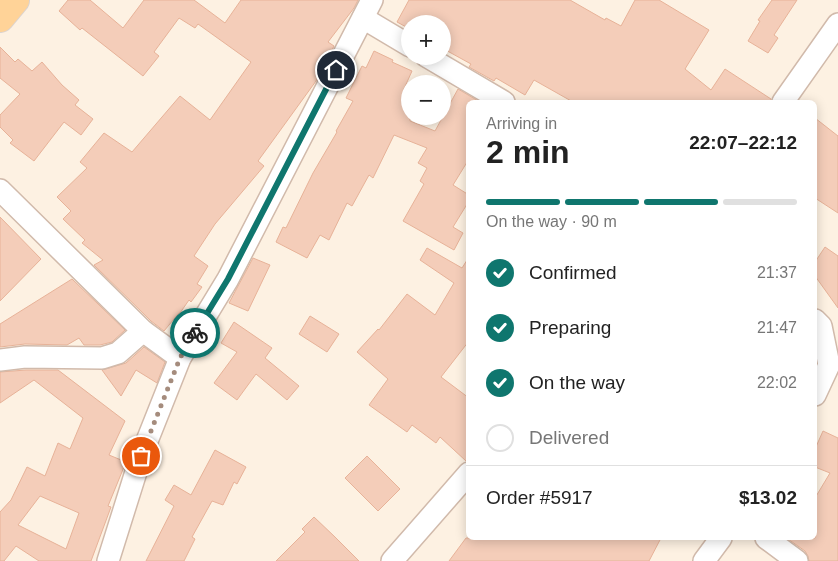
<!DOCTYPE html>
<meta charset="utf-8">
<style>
:root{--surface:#fff;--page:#f2f2f2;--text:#222;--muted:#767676;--line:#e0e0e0;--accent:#0f766e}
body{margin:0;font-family:Arial,sans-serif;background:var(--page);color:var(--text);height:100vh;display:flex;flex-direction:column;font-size:19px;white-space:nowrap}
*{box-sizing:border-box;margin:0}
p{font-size:16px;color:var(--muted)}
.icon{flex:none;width:28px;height:28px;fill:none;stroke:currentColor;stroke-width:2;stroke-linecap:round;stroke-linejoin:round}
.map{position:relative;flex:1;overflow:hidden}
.sheet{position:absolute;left:466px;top:100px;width:351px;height:440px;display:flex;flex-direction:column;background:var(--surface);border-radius:8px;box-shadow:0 2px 12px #0003}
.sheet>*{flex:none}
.controls{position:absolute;left:401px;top:15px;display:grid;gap:10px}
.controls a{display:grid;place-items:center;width:50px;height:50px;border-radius:50%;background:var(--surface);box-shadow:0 2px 12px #0003;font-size:25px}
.pin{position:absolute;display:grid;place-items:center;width:42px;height:42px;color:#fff;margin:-21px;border:2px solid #fff;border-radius:50%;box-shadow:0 1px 5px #0007}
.courier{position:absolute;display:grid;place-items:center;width:50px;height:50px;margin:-25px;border:4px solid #0f766e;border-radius:50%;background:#fff;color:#222;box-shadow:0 1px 6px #0007}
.head em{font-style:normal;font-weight:700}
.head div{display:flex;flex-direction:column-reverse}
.head{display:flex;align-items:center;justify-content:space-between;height:85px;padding:0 20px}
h1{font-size:32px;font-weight:700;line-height:38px}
.bar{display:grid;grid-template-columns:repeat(4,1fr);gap:8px 5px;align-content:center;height:60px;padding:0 20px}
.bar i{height:6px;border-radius:4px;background:var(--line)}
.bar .selected{background:var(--accent)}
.bar p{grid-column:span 4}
.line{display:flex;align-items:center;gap:12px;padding:0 20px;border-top:1px solid var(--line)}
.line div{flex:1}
ol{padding:0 20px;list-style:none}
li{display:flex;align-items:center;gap:15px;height:55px}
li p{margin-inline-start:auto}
li .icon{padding:5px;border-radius:50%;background:var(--accent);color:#fff;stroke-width:4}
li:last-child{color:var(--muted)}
li i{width:28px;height:28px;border:2px solid var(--line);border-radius:50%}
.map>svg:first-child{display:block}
</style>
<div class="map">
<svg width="838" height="561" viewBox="0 0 838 561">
<rect width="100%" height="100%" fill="#fdf1e2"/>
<g fill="#f4cdb9" stroke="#e7b298" fill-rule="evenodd">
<polygon points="68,0 90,0 123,28 144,0 194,0 225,23 241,0 358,0 354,8 328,42 334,46 316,81 258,161 264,166 215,224 194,256 208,266 197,284 202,287 191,302 189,300 180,313 179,313 164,331 151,321 94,265 103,260 82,243 85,240 63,219 71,211 57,197 87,168 80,162 104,133 132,152 180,96 210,120 251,62 198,24 195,28 179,18 154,52 159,56 143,76 82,28 80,30 59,11"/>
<polygon points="409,0 570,0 605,20 606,18 621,26 635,0 659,0 709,30 685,69 711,90 725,69 771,99 771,102 573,102 534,80 525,95 496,78 494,81 469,67 471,64 442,48 442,24 410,24 410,29 397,22"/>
<polygon points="772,0 797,0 774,35 778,38 768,53 748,41 760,21 758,20"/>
<polygon points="0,47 15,62 18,59 32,71 42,62 62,85 79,100 75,105 93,119 81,135 64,122 34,161 10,143 13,140 0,127 0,115 20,94 0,78"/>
<polygon points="374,51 393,60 392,62 412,71 403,91 410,95 410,121 435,131 458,89 480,102 469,102 469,159 453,185 469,195 469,201 453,227 463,233 454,250 403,221 424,184 420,181 427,168 418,163 427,148 394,135 373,178 369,175 352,206 347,203 329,240 320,235 307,258 276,242 283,227 286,228 313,173 337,132 336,131 353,101 346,98 362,66 366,68"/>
<polygon points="815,118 838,136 838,213 815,198"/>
<polygon points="0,217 41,259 0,301"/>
<polygon points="825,247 838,256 838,308 815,276 815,262"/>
<polygon points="427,248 462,268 469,257 469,341 441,377 469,398 469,461 466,461 440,437 436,443 412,425 407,432 369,405 388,379 357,352 378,329 379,330 407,294 435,315 454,283 420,260"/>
<polygon points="253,258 270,265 248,311 229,303"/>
<polygon points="72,279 125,330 112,342 100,345 84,345 79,338 67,345 25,344 0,347 0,324"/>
<polygon points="310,316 339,334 327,352 299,334"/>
<polygon points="234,322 272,348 265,358 299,386 287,400 256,374 237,400 214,383 237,352 221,343"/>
<polygon points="144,347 165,362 157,383 136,370 121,396 102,370 126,363"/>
<path d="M26,370H58L125,421L109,455L126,462L108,506L111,507L91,561H39L16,546L4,561H0V512L11,500L27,467L45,476L58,443L70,449L83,418L34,380L0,403V372ZM40,496L79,513L66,549L18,525Z"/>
<polygon points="823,431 838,438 838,561 809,561 808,556 805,551 788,539 789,538 815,538 815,498 830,473 815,467 815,449"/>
<polygon points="215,450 246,467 237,484 234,482 223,505 212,501 192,537 195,539 184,561 146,561 174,506 165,500 174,485 191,495"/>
<polygon points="367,456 400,489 378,511 345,478"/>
<polygon points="314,517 335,537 359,561 276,561 305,532 302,529"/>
<polygon points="466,538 661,538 649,561 449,561"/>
</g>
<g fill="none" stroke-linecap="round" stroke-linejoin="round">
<defs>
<g id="minor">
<polyline points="363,18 410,46"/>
<polyline points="426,56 504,102"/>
<polyline points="783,102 838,24"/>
<polyline points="0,190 143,331 180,358"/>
<polyline points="815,320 821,326 829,365 815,395"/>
<polyline points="0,360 25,357 102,358 118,353 143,331"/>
<polyline points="766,538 797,561"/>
<polyline points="108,561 141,456 180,358 228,279 372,0"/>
<polyline points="392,561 469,473"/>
<polyline points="704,561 721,538"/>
</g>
<polyline id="major" points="0,18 15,0"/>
</defs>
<use href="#minor" stroke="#d1baab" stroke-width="24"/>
<use href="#major" stroke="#dbd3cf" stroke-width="30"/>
<use href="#minor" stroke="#fff" stroke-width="21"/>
<use href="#major" stroke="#ffd398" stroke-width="28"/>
</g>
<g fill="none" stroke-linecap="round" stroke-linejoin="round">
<polyline stroke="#a58c7d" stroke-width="5" stroke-dasharray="0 9" points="141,456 180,358 195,333"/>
<polyline stroke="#0f766e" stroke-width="6" points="195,333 228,279 336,70"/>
</g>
</svg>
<div class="controls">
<a>+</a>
<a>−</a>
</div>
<div class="pin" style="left:141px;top:456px;background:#ea580c"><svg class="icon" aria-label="bag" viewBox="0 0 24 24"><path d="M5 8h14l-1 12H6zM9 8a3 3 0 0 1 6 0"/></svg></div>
<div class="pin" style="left:336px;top:70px;background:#1f2937"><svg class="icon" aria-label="home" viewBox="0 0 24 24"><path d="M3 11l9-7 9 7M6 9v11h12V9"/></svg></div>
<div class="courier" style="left:195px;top:333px"><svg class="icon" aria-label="bike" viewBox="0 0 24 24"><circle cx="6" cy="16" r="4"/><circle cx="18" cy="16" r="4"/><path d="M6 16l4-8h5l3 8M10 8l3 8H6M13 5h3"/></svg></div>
<section class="sheet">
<div class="head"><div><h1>2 min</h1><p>Arriving in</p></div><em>22:07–22:12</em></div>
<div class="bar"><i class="selected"></i><i class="selected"></i><i class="selected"></i><i></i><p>On the way · 90 m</p></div>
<ol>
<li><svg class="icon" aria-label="check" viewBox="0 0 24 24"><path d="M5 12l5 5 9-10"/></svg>Confirmed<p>21:37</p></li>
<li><svg class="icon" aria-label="check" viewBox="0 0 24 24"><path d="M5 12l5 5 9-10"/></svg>Preparing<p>21:47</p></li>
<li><svg class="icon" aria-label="check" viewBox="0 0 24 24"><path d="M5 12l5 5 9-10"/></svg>On the way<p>22:02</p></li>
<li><i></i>Delivered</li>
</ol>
<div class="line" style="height:65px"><div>Order #5917</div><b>$13.02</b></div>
</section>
</div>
